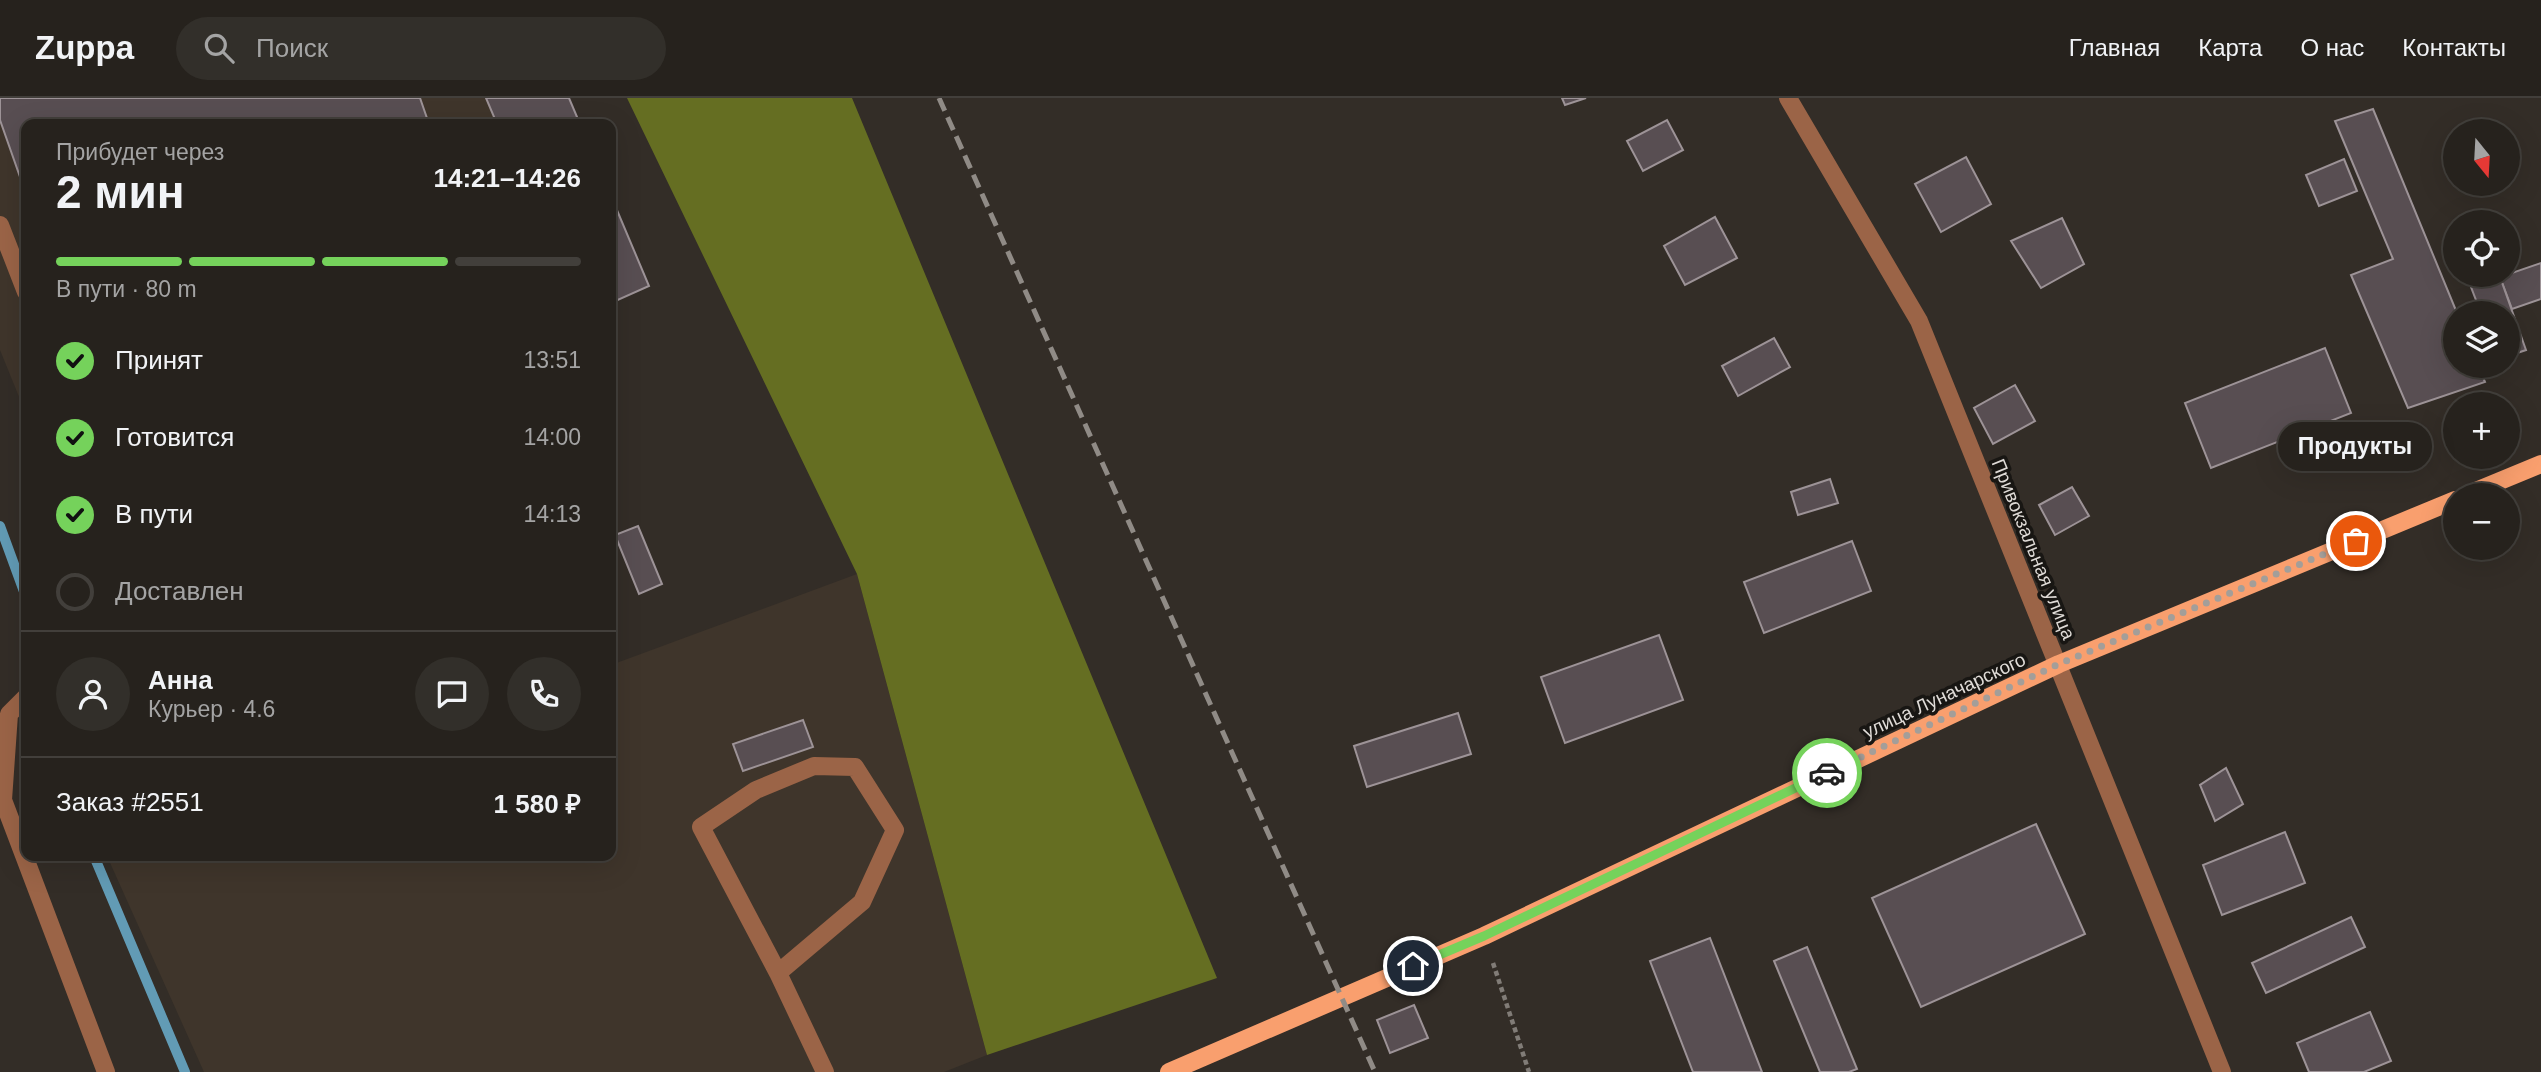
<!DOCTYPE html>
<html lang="ru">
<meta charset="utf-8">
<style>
:root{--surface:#26221d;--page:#322f2a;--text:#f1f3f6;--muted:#a4a4a4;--line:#423f3b;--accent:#75d25b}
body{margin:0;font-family:Arial,sans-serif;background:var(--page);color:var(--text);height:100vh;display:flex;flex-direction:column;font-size:26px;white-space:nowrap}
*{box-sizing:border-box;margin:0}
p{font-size:23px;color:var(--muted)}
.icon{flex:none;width:38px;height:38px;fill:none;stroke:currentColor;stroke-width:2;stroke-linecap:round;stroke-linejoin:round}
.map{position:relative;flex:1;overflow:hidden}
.sheet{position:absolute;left:21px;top:21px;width:595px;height:742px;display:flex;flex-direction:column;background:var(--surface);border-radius:14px;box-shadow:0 7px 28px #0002,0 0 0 2px var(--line)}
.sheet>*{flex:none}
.needle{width:46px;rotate:162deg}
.controls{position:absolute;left:2443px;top:21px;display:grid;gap:14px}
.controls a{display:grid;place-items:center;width:77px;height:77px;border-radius:50%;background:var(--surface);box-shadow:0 7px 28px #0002,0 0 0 2px var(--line);font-size:35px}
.pin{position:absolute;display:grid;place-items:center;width:60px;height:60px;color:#fff;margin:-30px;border:4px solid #fff;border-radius:50%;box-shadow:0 2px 7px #0007}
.courier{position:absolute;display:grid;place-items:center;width:70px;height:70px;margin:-35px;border:5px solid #75d25b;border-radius:50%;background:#fff;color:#222;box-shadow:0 2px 9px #0007}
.bubble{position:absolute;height:49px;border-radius:24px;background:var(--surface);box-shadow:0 7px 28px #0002,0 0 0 2px var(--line);font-size:23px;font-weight:600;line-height:49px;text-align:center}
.summary em{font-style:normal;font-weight:600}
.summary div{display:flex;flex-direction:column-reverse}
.summary{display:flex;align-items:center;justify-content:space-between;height:119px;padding:0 35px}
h1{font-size:46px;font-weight:600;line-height:52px}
.bar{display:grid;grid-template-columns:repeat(4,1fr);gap:10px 7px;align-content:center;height:84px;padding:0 35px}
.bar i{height:9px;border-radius:5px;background:var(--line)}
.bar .current{background:var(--accent)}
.bar p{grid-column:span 4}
.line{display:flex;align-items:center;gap:18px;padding:0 35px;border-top:2px solid var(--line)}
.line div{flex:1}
.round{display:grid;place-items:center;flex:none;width:74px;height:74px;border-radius:37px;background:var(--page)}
ol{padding:0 35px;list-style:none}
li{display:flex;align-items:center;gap:21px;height:77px}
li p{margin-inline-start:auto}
li .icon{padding:7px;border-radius:50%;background:var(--accent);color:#111;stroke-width:4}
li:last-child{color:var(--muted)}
li i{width:38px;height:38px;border:4px solid var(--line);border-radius:50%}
header{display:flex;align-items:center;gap:42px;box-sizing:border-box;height:98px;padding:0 35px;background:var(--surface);border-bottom:2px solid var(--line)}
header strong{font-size:33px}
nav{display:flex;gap:38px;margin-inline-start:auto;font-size:24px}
.search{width:490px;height:63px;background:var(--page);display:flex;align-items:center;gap:18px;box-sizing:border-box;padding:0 24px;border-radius:38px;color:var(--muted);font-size:26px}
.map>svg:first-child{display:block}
</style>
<header>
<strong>Zuppa</strong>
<div class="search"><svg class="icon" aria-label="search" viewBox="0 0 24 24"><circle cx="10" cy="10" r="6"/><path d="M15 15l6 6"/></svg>Поиск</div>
<nav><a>Главная</a><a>Карта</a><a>О нас</a><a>Контакты</a></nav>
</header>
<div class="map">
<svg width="2541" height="974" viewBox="0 0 2541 974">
<rect width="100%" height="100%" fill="#332d27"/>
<g fill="#3f352b">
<polygon points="0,0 526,0 536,26 26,26 26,316 0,252"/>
<polygon points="857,476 987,957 944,974 204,974 107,758 611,758 611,567"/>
</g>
<polygon fill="#656e22" points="627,0 852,0 1217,880 987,957 857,476"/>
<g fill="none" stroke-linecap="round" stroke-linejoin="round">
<g stroke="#629bb5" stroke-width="10">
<polyline points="0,428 26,499"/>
<polyline points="94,758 185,974"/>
</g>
</g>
<g fill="#584e52" stroke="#9d9397" stroke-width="2">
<polygon points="0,0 420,0 429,26 26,26 26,96 0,22"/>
<polygon points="486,0 569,0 580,26 497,26"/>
<polygon points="1562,0 1586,0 1565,7"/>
<polygon points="2373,11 2457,215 2455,268 2478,268 2485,284 2408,310 2351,177 2393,161 2335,23"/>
<polygon points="1667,22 1683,52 1643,73 1627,43"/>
<polygon points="1966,59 1991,106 1941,134 1915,86"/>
<polygon points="2344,61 2357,93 2319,108 2306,77"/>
<polygon points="611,98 649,188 611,205"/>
<polygon points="1715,119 1737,160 1685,187 1664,148"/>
<polygon points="2062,120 2084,166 2041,190 2011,143"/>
<polygon points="2541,165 2541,201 2512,211 2500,179"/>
<polygon points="2500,179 2526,252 2508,258 2508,215 2481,215 2471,189"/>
<polygon points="1774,240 1790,269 1738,298 1722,268"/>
<polygon points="2325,250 2351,315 2211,370 2185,305"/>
<polygon points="2015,287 2035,323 1993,346 1974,310"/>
<polygon points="1830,381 1838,405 1798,417 1791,394"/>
<polygon points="2072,389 2089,418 2055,437 2039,407"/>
<polygon points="638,428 662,486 639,496 615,437"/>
<polygon points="1852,443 1871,493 1764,535 1744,484"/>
<polygon points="1659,537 1683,602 1565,645 1541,579"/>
<polygon points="1458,615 1471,656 1367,689 1354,648"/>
<polygon points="803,622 813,649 743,673 733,646"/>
<polygon points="2226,670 2243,706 2215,723 2200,687"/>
<polygon points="2036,726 2085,836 1921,909 1872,800"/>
<polygon points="2285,734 2305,785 2222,817 2203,767"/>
<polygon points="2351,819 2365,849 2266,895 2252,865"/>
<polygon points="1710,840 1762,974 1693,974 1650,863"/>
<polygon points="1807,849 1857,971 1849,974 1820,974 1774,863"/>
<polygon points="1414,907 1428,940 1390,955 1377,922"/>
<polygon points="2370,914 2391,963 2364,974 2309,974 2297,945"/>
</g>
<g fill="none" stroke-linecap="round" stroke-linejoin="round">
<polyline stroke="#817c77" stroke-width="4.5" stroke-dasharray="5 3.5" stroke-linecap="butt" points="1493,865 1529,974"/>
<g stroke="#9b6447" stroke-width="18">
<polyline points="1788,0 1919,223 2222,974"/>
<polyline points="0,127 26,194"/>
<polyline points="26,599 9,616 3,702 106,974"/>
<polyline points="778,875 862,804 895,732 855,669 814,668 756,692 701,729 778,875 825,974"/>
</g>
<g stroke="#f99f6e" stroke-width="18">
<polyline points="2466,397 2541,366"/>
<polyline points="1169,974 1484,838 2059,566 2455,402"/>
</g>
<polyline stroke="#908b86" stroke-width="5" stroke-dasharray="14 7" stroke-linecap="butt" points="939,0 1375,974"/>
</g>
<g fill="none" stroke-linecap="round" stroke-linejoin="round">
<polyline stroke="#a39e99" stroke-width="7" stroke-dasharray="0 12.6" points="1827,675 2059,566 2356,443"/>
<polyline stroke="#75d25b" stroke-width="9" points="1413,868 1484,838 1827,675"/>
</g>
<g text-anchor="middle" stroke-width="7" stroke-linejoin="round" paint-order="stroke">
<g font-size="19" fill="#dfdbd7" stroke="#181613">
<text transform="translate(2034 451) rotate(68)" y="7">Привокзальная улица</text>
<text transform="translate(1944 597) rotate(-25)" y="7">улица Луначарского</text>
</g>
</g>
</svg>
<div class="controls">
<a><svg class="needle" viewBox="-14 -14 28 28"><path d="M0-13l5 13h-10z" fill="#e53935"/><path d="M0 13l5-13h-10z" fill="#a4a4a4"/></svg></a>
<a><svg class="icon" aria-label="locate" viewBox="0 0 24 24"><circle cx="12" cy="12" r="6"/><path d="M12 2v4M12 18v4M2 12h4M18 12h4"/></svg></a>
<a><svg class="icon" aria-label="layers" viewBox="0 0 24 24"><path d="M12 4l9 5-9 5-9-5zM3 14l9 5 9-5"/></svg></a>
<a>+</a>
<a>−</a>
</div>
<div class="pin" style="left:2356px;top:443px;background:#ea580c"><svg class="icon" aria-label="bag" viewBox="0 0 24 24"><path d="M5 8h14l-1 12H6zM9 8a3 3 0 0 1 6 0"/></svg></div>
<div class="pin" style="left:1413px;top:868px;background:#1f2937"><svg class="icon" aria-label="home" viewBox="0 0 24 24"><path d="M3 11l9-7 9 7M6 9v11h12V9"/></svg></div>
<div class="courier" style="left:1827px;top:675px"><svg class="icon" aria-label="car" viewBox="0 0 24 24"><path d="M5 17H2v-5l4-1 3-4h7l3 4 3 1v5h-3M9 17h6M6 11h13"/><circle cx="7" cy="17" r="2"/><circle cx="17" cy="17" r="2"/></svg></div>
<div class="bubble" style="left:2278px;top:324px;width:154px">Продукты</div>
<section class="sheet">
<div class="summary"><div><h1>2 мин</h1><p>Прибудет через</p></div><em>14:21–14:26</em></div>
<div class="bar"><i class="current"></i><i class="current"></i><i class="current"></i><i></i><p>В пути · 80 m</p></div>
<ol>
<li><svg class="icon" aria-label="check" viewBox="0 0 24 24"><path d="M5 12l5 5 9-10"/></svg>Принят<p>13:51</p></li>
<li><svg class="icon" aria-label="check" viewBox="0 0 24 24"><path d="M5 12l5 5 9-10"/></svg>Готовится<p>14:00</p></li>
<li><svg class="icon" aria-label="check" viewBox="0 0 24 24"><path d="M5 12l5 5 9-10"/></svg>В пути<p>14:13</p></li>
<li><i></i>Доставлен</li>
</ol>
<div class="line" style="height:126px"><a class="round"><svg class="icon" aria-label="person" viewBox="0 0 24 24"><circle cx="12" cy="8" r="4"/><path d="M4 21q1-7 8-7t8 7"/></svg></a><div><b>Анна</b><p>Курьер · 4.6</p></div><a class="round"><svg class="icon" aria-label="chat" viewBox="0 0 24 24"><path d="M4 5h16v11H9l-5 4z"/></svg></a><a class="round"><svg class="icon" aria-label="phone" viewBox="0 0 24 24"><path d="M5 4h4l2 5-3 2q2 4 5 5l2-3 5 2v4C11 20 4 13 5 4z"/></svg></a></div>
<div class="line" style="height:91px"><div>Заказ #2551</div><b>1 580 ₽</b></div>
</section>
</div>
